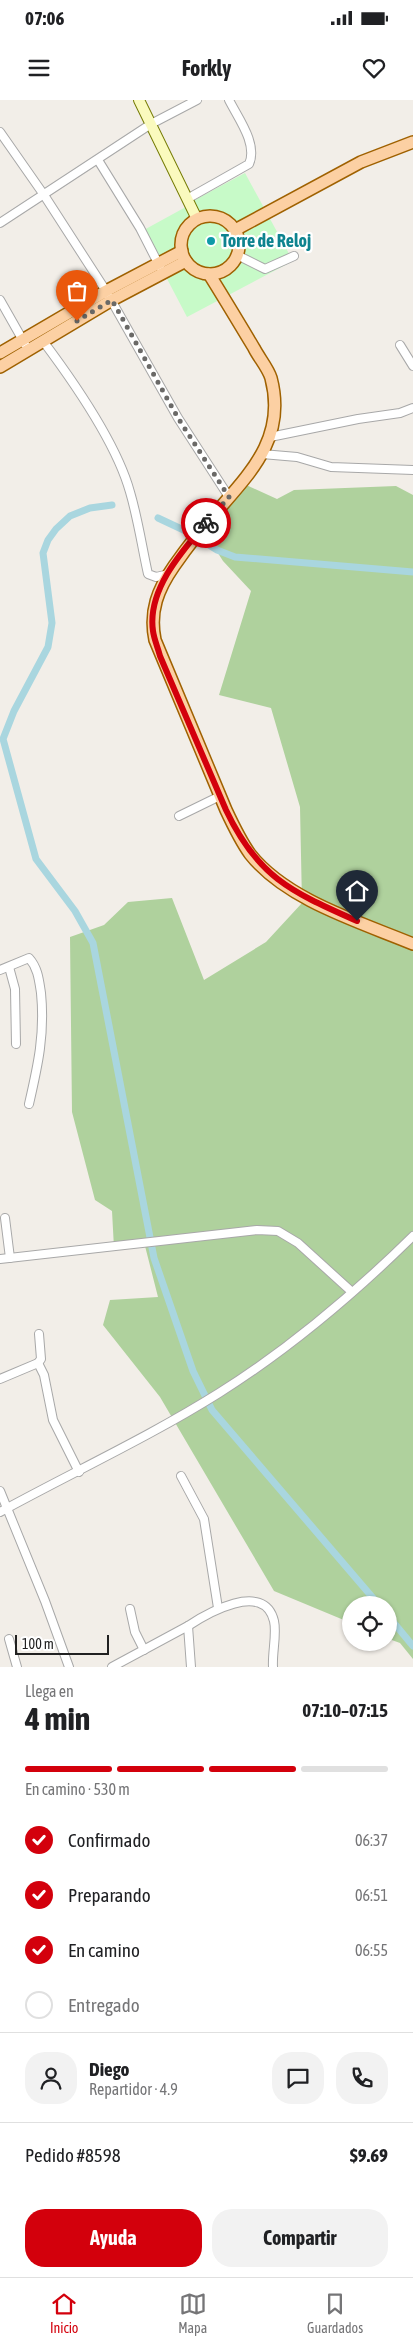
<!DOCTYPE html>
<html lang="es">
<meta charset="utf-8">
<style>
:root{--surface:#fff;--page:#f2f2f2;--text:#202124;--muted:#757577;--line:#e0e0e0;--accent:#d3000c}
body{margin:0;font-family:"Asap Condensed",sans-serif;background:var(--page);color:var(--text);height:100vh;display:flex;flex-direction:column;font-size:19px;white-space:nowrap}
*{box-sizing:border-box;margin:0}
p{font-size:16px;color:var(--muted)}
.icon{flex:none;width:28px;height:28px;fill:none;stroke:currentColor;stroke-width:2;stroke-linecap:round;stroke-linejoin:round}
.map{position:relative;height:1567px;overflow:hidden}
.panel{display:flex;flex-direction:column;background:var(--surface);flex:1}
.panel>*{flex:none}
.buttons{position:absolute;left:342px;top:1496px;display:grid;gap:10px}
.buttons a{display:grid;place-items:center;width:55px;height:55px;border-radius:50%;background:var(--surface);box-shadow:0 1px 4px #0004;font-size:25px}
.scale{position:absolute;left:15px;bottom:12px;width:94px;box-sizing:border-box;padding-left:5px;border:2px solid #212121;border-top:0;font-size:14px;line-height:18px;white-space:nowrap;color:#212121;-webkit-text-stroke:4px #fff;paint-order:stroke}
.pin{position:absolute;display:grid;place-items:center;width:42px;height:42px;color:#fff;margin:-51px -21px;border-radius:50% 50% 50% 0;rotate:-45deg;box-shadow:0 0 5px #0007}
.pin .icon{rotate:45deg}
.courier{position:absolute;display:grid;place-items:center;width:50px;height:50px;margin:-25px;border:4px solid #d3000c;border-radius:50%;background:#fff;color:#222;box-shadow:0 1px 6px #0007}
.summary em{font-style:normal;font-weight:700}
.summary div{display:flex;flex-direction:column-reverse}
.summary{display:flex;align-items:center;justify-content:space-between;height:85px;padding:0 25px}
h1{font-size:32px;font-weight:700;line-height:38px}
.bar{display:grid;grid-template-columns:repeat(4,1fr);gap:8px 5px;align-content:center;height:60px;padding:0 25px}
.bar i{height:6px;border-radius:4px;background:var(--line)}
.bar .on{background:var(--accent)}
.bar p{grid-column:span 4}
.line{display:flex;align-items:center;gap:12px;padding:0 25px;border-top:1px solid var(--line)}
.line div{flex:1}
.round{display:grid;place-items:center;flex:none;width:52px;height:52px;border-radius:20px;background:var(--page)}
ol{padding:0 25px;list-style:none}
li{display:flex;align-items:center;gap:15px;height:55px}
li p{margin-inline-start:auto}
li .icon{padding:5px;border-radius:50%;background:var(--accent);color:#fff;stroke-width:4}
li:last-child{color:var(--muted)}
li i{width:28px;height:28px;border:2px solid var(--line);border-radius:50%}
.primary-button{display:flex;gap:10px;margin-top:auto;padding:10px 25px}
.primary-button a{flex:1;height:58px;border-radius:20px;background:var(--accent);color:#fff;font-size:20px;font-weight:700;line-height:58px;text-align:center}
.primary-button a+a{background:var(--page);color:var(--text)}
.status{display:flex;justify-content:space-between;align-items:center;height:35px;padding:0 25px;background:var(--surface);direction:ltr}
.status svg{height:14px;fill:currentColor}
header{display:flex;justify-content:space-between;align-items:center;height:65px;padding:0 25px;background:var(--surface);font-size:22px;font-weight:700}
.tab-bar{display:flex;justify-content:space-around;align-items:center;height:70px;border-top:1px solid var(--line);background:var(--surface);font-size:14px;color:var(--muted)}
.tab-bar a{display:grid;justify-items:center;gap:2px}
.tab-bar .on{color:var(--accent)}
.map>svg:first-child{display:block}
</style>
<div class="status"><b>07:06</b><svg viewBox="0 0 49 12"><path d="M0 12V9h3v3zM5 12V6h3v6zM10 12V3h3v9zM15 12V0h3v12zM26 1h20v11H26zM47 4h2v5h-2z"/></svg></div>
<header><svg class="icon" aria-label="menu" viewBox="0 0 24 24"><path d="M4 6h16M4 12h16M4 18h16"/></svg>Forkly<svg class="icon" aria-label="heart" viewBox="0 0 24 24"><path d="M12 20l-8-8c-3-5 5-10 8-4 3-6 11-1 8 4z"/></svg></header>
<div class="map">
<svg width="413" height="1567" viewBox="0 0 413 1567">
<rect width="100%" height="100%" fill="#f2eee8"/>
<polygon fill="#afd19d" points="244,384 277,399 294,390 396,386 413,395 413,1559 400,1543 389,1539 389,1505 351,1505 351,1523 274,1491 160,1297 103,1225 110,1200 158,1197 145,1146 114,1148 112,1111 95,1100 72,1012 70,837 104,825 128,802 172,798 204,880 266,842 302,803 300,707 271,608 219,595 251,491 223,461 204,431"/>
<polygon fill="#c7fac8" points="245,73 293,161 187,217 142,131 184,108 189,103"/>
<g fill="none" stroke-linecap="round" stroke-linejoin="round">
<g stroke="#a9d6df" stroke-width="7">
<polyline points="112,405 90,408 70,416 56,429 48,440 43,453 52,523 48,547 14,611 3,639 36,759 75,811 93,843 154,1158 193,1271 212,1310 379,1505"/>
<polyline points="158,418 190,433 217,450 235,457 413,472"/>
<polyline points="389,1517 413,1546"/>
</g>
<defs>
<g id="street">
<polyline points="0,32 44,95 106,191 178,318 229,397"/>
<polyline points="98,60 140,128 160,167"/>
<path d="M187,99L249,64C258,44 238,18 229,0"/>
<polyline points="0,123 151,24 197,0"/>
<polyline points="237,155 265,169 294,156"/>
<polyline points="0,200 25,244"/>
<path d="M43,241C73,281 117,345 130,392C138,419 142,447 148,474L156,477L169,474"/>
<polyline points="400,245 413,266"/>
<polyline points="270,337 358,319 400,313 413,308"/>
<polyline points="262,354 297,357 331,367 413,370"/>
<polyline points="179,716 220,696"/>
<polyline points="9,867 15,889 16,944"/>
<path d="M0,870L29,858C38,868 39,880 41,893C45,934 38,965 29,1004"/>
<polyline points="5,1118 10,1158"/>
<polyline points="0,1159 257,1130 278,1131 298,1143 352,1192"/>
<polyline points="38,1263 44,1275 53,1320 79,1372"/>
<polyline points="0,1279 38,1263 41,1259 39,1234"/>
<polyline points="181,1376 204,1419 218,1508"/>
<polyline points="0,1391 45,1501 69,1567"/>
<path d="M0,1412C73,1372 149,1337 219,1293C289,1249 354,1194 413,1136"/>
<polyline points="130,1509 135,1532 144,1550"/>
<path d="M188,1526C206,1514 264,1480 274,1521C277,1534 272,1553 273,1567"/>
<polyline points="9,1539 17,1567"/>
<polyline points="112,1567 188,1526 191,1567"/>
</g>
<polyline id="secondary" points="139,0 197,119"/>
<g id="primary">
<circle cx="210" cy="145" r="29"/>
<polyline points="235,130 361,62 413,42"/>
<path d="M209,174C224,198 239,223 254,248C259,258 268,268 271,278C286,335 254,369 219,409C203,427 188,446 174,466C158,489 149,511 155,540L226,710C233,725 240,740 250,754C286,800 360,822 413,844"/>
<polyline points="0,253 106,191 182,151"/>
<polyline points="0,267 112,200 186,161"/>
</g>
</defs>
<use href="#street" stroke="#a8a8a8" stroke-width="10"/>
<use href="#secondary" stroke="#767c05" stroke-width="12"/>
<use href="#primary" stroke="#9f6100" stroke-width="14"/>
<use href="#street" stroke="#fff" stroke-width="8"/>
<use href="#secondary" stroke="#fafabe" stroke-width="10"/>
<use href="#primary" stroke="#fcd0a3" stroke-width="11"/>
</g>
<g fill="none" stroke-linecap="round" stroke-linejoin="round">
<polyline stroke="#6a6967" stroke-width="5" stroke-dasharray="0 9" points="77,221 112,200 178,318 229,397 206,423"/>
<path stroke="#d3000c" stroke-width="6" d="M206,423C182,451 147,490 153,531C154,539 158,548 160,556L226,710C258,778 292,792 357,821"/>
</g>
<circle fill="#0f9aa8" stroke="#fff" stroke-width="2" cx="211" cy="141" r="5"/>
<g text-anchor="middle" stroke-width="4.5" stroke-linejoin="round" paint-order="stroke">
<g font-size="18" font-weight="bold" fill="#0d838f" stroke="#fff" text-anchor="start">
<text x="221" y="147">Torre de Reloj</text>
</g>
</g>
</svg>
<div class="buttons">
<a><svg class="icon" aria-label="locate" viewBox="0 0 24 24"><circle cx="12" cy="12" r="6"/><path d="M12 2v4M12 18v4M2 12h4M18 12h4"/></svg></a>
</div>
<div class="scale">100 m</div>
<div class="pin" style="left:77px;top:221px;background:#ea580c"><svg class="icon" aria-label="bag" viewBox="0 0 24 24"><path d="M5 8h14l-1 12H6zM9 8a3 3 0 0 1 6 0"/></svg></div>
<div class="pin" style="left:357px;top:821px;background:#1f2937"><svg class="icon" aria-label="home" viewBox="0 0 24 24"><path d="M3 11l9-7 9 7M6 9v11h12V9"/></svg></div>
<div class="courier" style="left:206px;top:423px"><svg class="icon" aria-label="bike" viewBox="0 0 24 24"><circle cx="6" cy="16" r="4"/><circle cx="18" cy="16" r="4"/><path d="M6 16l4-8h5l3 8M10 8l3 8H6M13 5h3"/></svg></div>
</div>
<section class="panel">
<div class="summary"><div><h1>4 min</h1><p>Llega en</p></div><em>07:10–07:15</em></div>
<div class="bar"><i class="on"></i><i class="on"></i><i class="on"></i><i></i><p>En camino · 530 m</p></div>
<ol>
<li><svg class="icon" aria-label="check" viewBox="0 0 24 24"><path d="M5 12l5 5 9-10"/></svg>Confirmado<p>06:37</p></li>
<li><svg class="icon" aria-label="check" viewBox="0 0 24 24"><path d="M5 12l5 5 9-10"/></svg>Preparando<p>06:51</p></li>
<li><svg class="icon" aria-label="check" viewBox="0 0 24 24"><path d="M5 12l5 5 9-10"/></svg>En camino<p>06:55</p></li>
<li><i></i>Entregado</li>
</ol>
<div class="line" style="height:90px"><a class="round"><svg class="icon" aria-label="person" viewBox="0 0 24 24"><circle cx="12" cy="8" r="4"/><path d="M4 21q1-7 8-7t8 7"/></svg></a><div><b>Diego</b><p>Repartidor · 4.9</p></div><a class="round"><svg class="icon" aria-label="chat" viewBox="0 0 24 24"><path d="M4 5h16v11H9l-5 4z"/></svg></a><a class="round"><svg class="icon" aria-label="phone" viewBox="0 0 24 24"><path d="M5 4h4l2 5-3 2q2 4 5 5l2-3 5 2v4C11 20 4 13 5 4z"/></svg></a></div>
<div class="line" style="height:65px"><div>Pedido #8598</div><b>$9.69</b></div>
<div class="primary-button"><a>Ayuda</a><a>Compartir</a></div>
</section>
<nav class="tab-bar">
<a class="on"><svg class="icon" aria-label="home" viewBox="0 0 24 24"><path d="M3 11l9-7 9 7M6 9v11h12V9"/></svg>Inicio</a>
<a><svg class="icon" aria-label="map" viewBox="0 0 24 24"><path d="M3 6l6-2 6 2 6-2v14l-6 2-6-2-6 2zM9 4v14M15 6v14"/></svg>Mapa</a>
<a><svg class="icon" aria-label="saved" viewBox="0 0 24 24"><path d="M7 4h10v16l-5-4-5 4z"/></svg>Guardados</a>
</nav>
